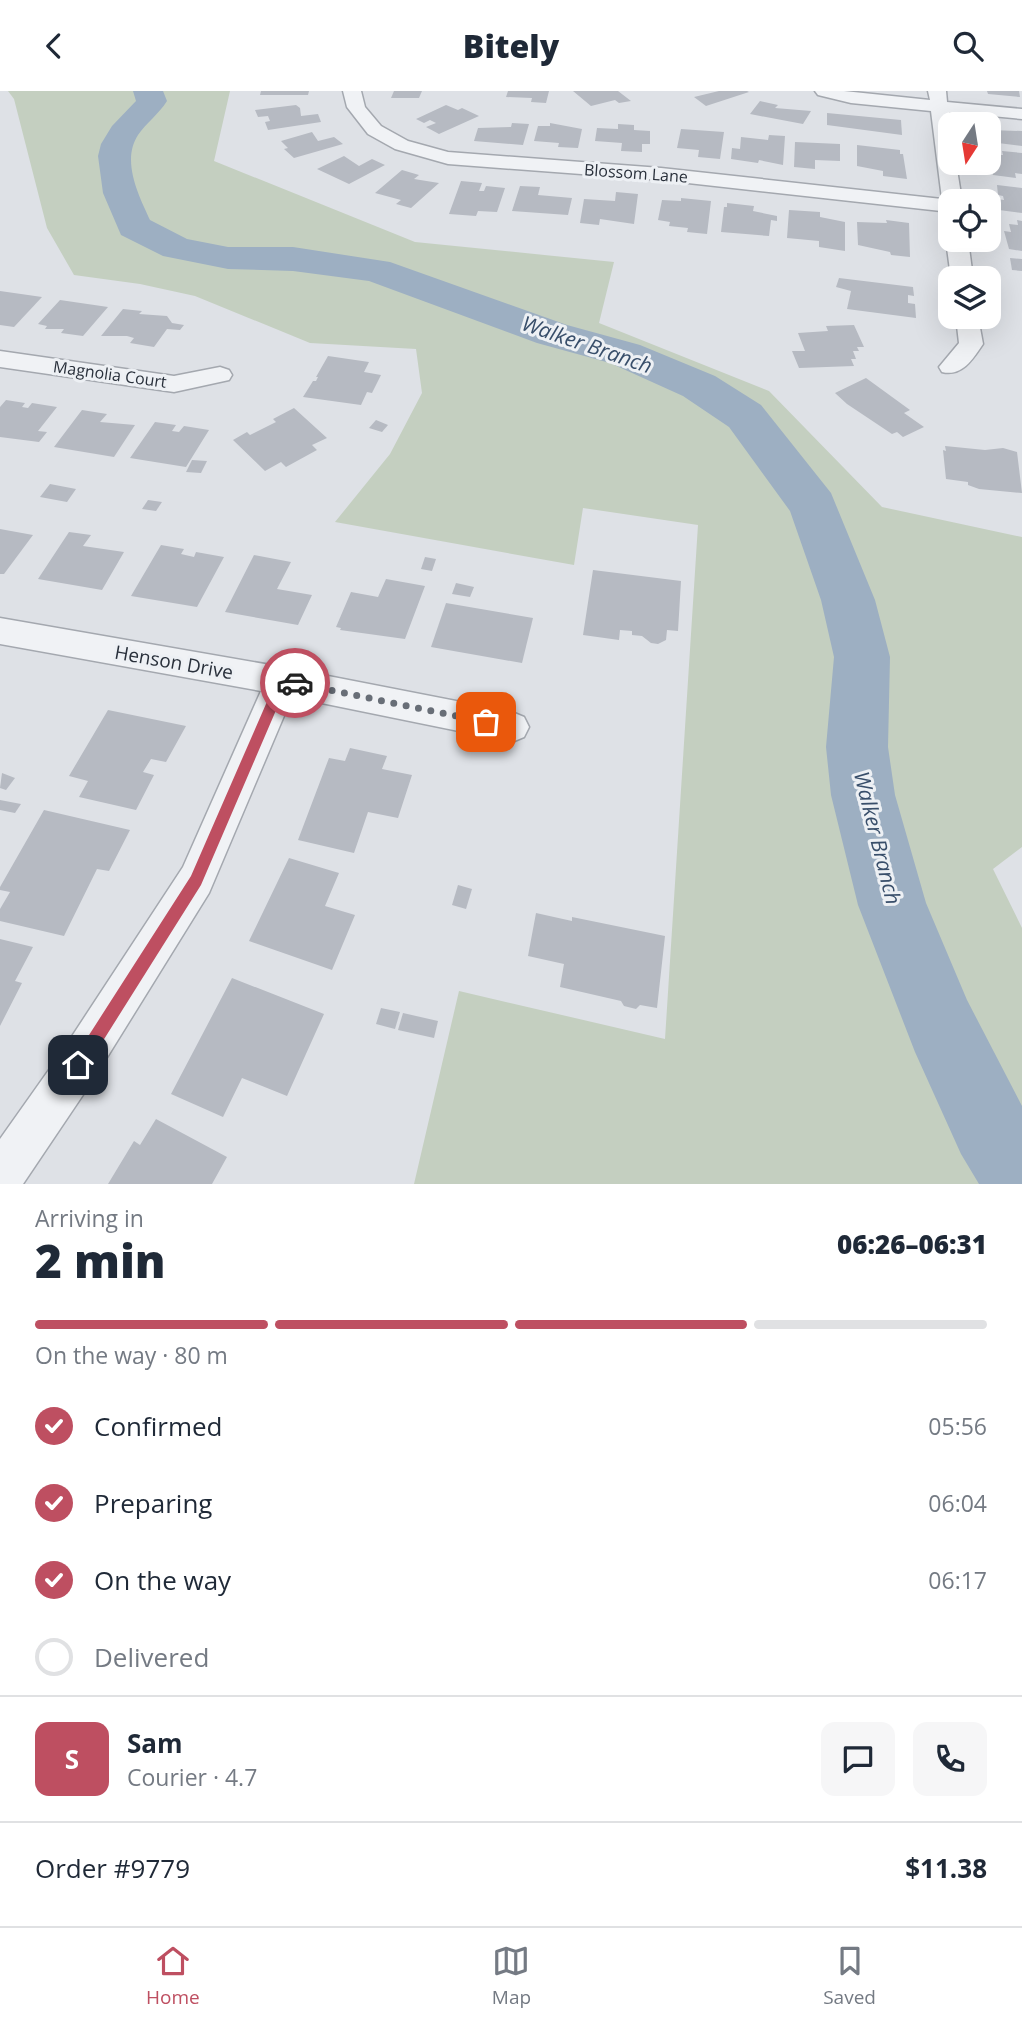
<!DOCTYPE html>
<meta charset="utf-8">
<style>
:root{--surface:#fff;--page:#f6f6f7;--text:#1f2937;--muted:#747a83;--line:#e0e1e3;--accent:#be4f61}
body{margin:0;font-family:"Open Sans",sans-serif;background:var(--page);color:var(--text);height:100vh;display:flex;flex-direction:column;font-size:26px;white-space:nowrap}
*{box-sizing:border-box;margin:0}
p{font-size:23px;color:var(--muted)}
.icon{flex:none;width:38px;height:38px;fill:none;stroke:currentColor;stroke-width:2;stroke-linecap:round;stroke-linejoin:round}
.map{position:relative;height:1093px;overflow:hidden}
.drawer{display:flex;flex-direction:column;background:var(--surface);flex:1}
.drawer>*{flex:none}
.needle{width:46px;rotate:192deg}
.tools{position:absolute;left:938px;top:21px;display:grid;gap:14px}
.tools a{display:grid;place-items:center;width:63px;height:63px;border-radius:14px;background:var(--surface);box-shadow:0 7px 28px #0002;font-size:35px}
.pin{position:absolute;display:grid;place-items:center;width:60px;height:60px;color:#fff;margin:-30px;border-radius:14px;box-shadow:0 4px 10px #0006}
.courier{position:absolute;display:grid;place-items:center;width:70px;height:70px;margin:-35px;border:5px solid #be4f61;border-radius:50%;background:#fff;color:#222;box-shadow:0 2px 9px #0007}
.headline em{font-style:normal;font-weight:800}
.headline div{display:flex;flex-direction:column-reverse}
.headline{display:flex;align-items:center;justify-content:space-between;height:119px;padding:0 35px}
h1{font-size:46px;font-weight:800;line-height:52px}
.bar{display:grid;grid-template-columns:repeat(4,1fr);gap:10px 7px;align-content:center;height:84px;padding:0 35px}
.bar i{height:9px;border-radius:5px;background:var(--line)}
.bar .current{background:var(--accent)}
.bar p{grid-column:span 4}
.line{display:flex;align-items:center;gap:18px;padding:0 35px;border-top:2px solid var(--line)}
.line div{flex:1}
.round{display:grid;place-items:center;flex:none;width:74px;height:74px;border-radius:14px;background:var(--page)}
ol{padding:0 35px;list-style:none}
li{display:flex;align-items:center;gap:21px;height:77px}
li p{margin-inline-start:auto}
li .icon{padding:7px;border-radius:50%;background:var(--accent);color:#fff;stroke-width:4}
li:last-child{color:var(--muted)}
li i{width:38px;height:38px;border:4px solid var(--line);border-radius:50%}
header{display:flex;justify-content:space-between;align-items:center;height:91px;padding:0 35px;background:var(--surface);font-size:32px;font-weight:800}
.tab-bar{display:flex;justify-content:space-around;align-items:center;height:98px;border-top:2px solid var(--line);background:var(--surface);font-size:19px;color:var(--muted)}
.tab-bar a{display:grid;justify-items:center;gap:4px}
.tab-bar .current{color:var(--accent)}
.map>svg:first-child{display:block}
</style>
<header><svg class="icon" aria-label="back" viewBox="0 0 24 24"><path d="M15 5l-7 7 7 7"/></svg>Bitely<svg class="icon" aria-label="search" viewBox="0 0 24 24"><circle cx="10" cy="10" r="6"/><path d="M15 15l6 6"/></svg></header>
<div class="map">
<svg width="1022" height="1093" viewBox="0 0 1022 1093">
<rect width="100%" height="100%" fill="#dee1e6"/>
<polygon fill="#c4cfc0" points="8,0 230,0 214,70 415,151 614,171 599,232 769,300 882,416 1022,446 1022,756 993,778 1022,837 1022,1093 414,1093 459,900 665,948 698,434 583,417 574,474 335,431 390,363 422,302 416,258 310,252 195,205 140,193 74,184 47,137 14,8"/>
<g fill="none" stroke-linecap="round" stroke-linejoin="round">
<path fill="#9dafc2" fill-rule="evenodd" d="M133,0H163L167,10C159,23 146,32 138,44C121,70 139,105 150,129L187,148L228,156H293L390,171L567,234L640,254L715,285L761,314L831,402L875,509L890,566L888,656L895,704L926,812L967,909L1022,1015V1093H979L961,1063L915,961L858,814L831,704L826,656L834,566L821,509L790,420L729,336L683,305L610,272L537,252L369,190L293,180L228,178L163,165L121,144L103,102L98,65L101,53L112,35L136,10Z"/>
</g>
<g fill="#b6bac2">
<polygon points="261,0 309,0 308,4 260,4"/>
<polygon points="394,0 422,0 419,7 391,7"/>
<polygon points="508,0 549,0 546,12 531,11 532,7 506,6"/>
<polygon points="573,0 618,0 631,10 619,12 615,9 591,15"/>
<polygon points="719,0 747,0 749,1 706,15 694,6"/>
<polygon points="987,0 1019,0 1020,6 988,3"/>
<polygon points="760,10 778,14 775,17 811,20 803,33 750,23"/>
<polygon points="296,14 300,17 301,25 318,23 321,31 268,39 265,31 270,30 268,25 258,26 255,19"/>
<polygon points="446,14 458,19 462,17 479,25 439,43 426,36 436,32 430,29 424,32 416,28"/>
<polygon points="827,22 901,29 902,44 827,34"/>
<polygon points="512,32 529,33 523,54 474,50 478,37 511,36"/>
<polygon points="550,32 582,38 578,57 558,56 559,52 534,50 538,35 550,35"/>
<polygon points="618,33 634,34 634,39 650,40 650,53 642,53 642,61 621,60 622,52 595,50 597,37 618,38"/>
<polygon points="681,38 724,41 720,68 698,66 699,59 677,57"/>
<polygon points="989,39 1022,40 1022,55 990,51"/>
<polygon points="312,41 318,50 334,46 343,53 294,67 284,58 288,57 281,50"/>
<polygon points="769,44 785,45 783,74 759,69 758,72 731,68 732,57 740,58 741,46 768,49"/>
<polygon points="795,51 840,53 840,70 815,69 815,78 794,76"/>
<polygon points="857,54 900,59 900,63 903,63 907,88 883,85 883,80 857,75"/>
<polygon points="1002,60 1022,62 1022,83 1015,82 1016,87 993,84 989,71 1000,72 998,64 1003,64"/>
<polygon points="344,65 359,75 372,68 385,74 349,93 317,78"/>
<polygon points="402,79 419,84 414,88 439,92 411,117 396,113 401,109 375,102"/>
<polygon points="461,90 482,92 479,100 484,100 486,95 505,97 497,121 478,120 476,125 449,123"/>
<polygon points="997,94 1022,97 1022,122 999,119 997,108 1004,109 1003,105 998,104"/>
<polygon points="520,95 540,96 538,104 572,107 568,124 512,120"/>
<polygon points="616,101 638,103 634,133 600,128 599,134 580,132 584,108 615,110"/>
<polygon points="681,107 711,110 707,143 687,141 688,137 669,135 670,131 658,129 662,109 681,110"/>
<polygon points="727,112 754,115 753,120 777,125 777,130 771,129 769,145 721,141 724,116 727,116"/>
<polygon points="789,119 820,121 820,126 845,131 845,160 819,156 819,150 787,147"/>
<polygon points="886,129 909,132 910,166 891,164 890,161 858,154 857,131 887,132"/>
<polygon points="1017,129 1022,130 1022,160 1009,158 1004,140 1011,141 1009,133 1018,134"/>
<polygon points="1010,167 1022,168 1022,180 1012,179"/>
<polygon points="839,187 913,196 914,205 908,204 908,212 915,213 916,227 847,218 851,200 836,196"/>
<polygon points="0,200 42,206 14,236 0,234"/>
<polygon points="60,209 108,216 83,245 61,242 64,238 45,238 47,235 38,233"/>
<polygon points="123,218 142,220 139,223 167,225 172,232 184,234 180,239 167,238 154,256 130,252 134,247 127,245 101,245"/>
<polygon points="854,234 864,256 857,256 859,260 853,260 856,268 851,268 854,275 799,277 792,260 805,260 798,242 828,240 826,235"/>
<polygon points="328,265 369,271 364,281 381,284 372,302 367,301 361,314 303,306 313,290 316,290 318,286 316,286"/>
<polygon points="866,287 910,319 904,322 924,336 903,346 897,341 892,343 847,313 835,302"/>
<polygon points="6,309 25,312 22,316 28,317 32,312 57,316 38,340 47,341 39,351 0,346 0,316"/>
<polygon points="294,317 327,347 312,354 317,359 286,376 281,371 265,380 233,349 247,341 250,344 276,331 273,328"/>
<polygon points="82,319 107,323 100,331 135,334 114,366 54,356"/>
<polygon points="376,329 388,334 382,341 369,337"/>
<polygon points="155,331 176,334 172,340 179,341 184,335 209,339 186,376 130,367"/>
<polygon points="945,355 985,359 1003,357 1017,361 1022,402 979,398 968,394 968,391 946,388 943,359 946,360"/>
<polygon points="192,369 207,370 201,382 186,381"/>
<polygon points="50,393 76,398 67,411 40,406"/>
<polygon points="148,409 162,411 156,420 142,418"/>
<polygon points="0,438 33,444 4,483 0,483"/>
<polygon points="69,441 91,444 83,455 124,461 102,499 38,488"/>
<polygon points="161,454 184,458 181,463 194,466 196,461 224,466 197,516 131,505"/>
<polygon points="254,464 291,471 277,498 312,504 298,534 225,521"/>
<polygon points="425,466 436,468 432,480 421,478"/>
<polygon points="593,479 681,490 678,540 667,539 666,549 658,553 651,552 642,545 632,544 632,540 620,539 619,549 583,544"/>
<polygon points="386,488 425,495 405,548 340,539 341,537 336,536 351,501 378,506"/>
<polygon points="456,492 474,496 470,506 452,503"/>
<polygon points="446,512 533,527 522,572 431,556"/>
<polygon points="108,619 186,635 166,671 151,668 143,681 154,684 136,719 79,706 88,690 69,685"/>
<polygon points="350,657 387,665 382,678 412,684 398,727 368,721 354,762 298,749 329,667 345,670"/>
<polygon points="2,682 15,687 6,699 0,697"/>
<polygon points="0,709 21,713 15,722 0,719"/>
<polygon points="44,719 130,739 109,780 97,778 64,845 0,830 0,818 10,801 0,799 0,796"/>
<polygon points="289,767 339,782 325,815 355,824 332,879 249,850"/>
<polygon points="458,794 472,798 466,818 452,814"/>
<polygon points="536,822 572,830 572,826 665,845 657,917 640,914 636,918 624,915 621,910 560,896 564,873 528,865"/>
<polygon points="0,848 33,856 15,890 22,892 0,935"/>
<polygon points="232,887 324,923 287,1005 242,987 223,1026 171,1003"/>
<polygon points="381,917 400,921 395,938 376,933"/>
<polygon points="403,922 438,930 434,947 398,939"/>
<polygon points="156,1028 227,1066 212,1093 108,1093 134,1050 140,1054"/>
</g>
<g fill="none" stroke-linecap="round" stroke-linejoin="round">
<defs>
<g id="street">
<polygon points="343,0 361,0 365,16 381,35 408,50 448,61 661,77 942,108 931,20 851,12 818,4 815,0 844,0 930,9 928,0 946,0 947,11 1022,18 1022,28 949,21 950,72 956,72 962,110 950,110 950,121 661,89 448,73 395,58 368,43 347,16"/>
<polygon points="950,144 950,149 968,149 973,187 951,187 946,149"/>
<path d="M956,226H978L983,253C973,268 962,286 942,281L939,276L959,252Z"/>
<polygon points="0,260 174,285 220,276 229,279 232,284 229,289 174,301 0,276"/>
<polygon points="0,527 282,576 512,621 524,626 529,636 524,646 512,651 292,606 209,802 93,989 23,1093 0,1093 0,1048 63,959 183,776 261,600 0,553"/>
</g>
</defs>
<use href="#street" stroke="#a4a8af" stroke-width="3"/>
<use href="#street" fill="#f0f2f5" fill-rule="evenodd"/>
</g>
<polygon fill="#be4f61" points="282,585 299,589 301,592 295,597 286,596 201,794 84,980 78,982 73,980 71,974 73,969 191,785 276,590"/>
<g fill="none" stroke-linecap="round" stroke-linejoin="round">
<polyline stroke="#686e77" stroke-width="7" stroke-dasharray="0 12.6" points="295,592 486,631"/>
</g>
<g text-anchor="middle" stroke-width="6" stroke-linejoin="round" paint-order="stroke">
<g font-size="16" fill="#29303b" stroke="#edf0f4">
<text transform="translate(636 82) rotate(4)" y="6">Blossom Lane</text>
<text transform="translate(110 283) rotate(8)" y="6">Magnolia Court</text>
</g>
<g font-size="19" fill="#29303b" stroke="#edf0f4">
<text transform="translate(174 571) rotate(10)" y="7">Henson Drive</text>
</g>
<g font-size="21" font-style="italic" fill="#384e6a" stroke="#edf0f4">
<text transform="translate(587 254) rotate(19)" y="7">Walker Branch</text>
<text transform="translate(877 747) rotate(76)" y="7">Walker Branch</text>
</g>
</g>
</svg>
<div class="tools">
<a><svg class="needle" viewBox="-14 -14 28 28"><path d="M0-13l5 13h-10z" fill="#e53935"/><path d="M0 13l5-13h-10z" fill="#747a83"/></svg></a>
<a><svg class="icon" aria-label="locate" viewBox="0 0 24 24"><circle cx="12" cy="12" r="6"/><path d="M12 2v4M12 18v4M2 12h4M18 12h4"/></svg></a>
<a><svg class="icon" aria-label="layers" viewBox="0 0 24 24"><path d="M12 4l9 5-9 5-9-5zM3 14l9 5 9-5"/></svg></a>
</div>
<div class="pin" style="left:486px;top:631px;background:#ea580c"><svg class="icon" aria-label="bag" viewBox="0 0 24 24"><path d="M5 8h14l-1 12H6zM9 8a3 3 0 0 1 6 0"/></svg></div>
<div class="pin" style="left:78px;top:974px;background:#1f2937"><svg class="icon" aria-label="home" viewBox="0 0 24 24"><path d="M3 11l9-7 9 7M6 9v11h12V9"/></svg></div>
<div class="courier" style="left:295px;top:592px"><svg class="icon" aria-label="car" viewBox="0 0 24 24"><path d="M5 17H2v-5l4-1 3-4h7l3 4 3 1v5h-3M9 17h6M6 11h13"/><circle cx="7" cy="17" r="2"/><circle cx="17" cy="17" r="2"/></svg></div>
</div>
<section class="drawer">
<div class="headline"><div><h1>2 min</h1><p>Arriving in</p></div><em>06:26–06:31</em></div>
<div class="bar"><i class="current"></i><i class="current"></i><i class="current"></i><i></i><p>On the way · 80 m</p></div>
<ol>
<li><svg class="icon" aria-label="check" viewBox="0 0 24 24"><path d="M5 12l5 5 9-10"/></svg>Confirmed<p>05:56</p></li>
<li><svg class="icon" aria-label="check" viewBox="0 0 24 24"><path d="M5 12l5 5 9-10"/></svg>Preparing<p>06:04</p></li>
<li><svg class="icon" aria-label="check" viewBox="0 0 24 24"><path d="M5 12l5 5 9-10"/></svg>On the way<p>06:17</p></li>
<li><i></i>Delivered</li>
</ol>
<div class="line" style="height:126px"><b class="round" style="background:var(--accent);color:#fff">S</b><div><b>Sam</b><p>Courier · 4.7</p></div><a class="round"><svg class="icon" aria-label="chat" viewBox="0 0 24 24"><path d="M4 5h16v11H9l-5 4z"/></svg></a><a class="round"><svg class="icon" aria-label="phone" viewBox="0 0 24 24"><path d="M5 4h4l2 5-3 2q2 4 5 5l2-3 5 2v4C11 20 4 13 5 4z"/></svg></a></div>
<div class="line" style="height:91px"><div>Order #9779</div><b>$11.38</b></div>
</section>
<nav class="tab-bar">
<a class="current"><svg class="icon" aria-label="home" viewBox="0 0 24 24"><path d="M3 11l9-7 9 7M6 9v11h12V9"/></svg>Home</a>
<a><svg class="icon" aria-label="map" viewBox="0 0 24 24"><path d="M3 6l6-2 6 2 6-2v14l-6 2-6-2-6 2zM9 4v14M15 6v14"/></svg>Map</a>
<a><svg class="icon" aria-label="saved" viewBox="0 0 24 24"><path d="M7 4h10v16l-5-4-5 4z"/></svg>Saved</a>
</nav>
